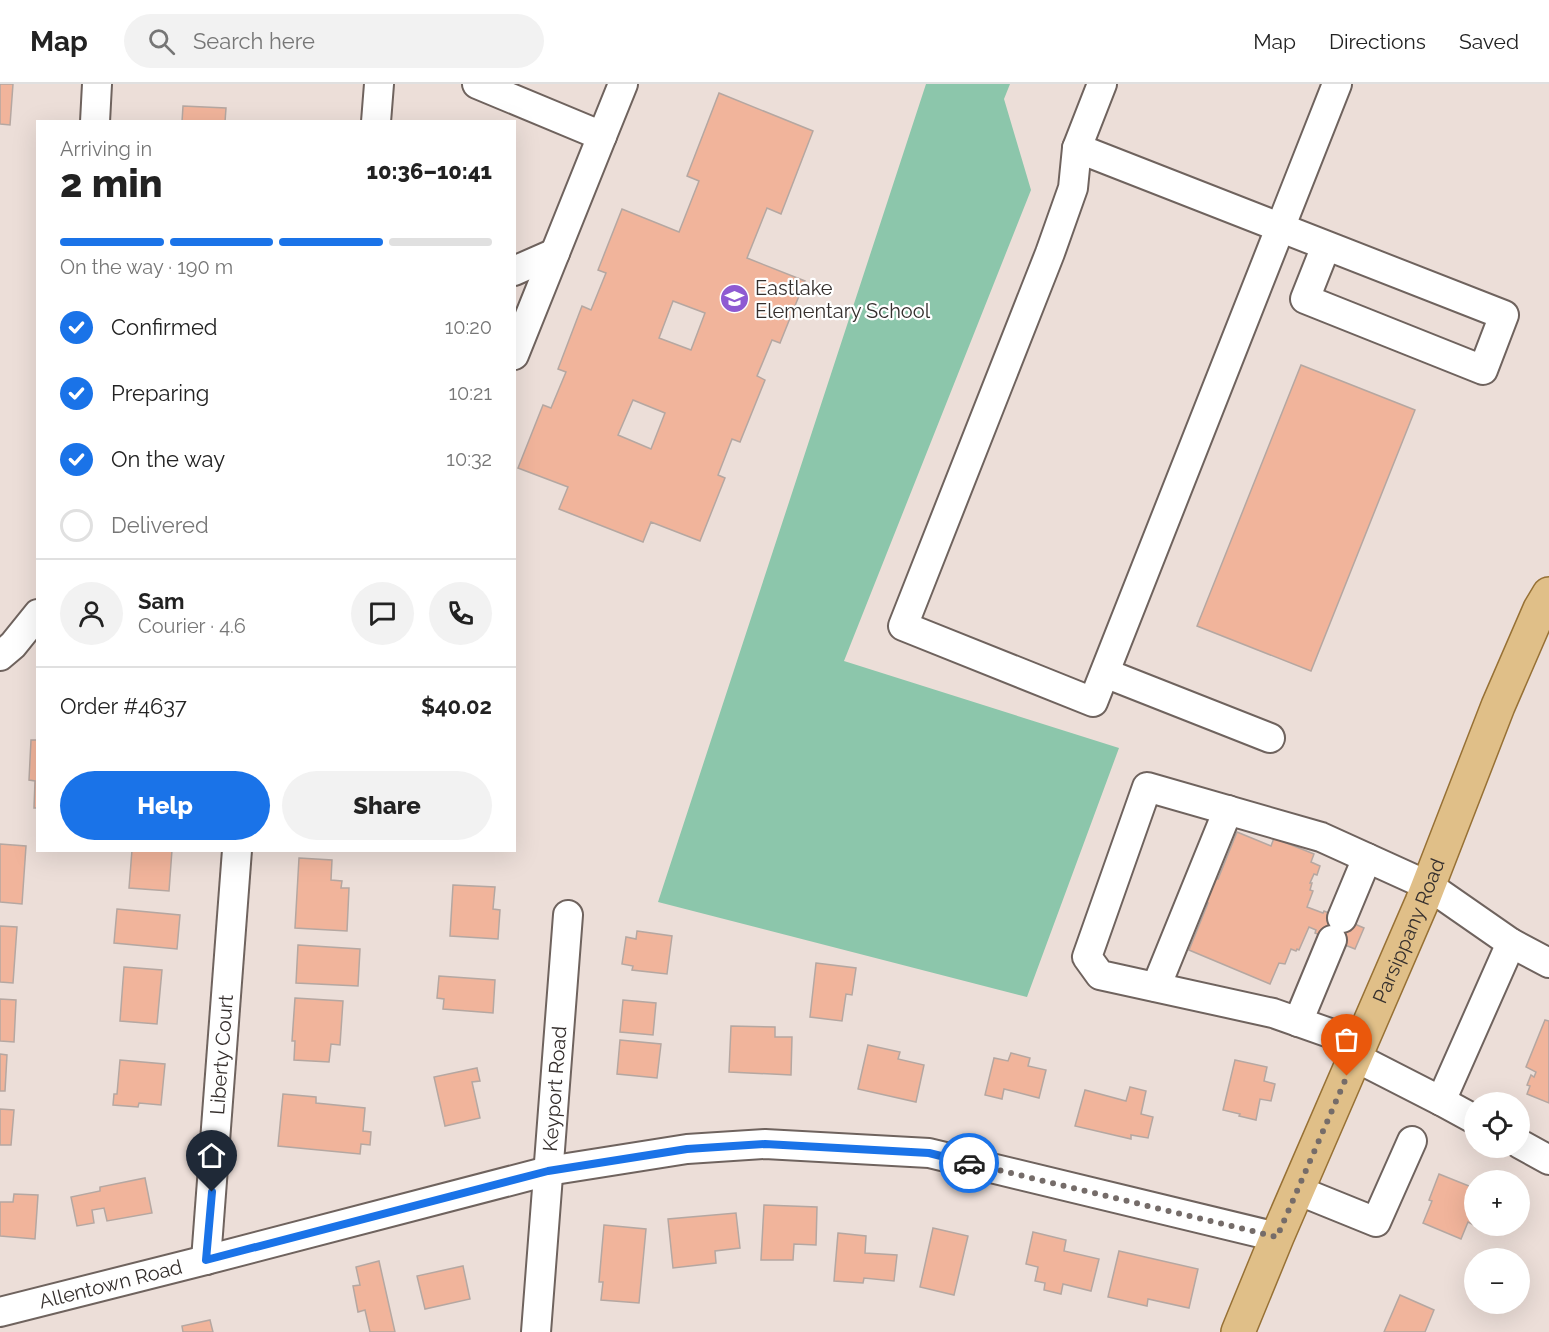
<!DOCTYPE html>
<meta charset="utf-8">
<style>
:root{--surface:#fff;--page:#f2f2f2;--text:#222;--muted:#767676;--line:#e0e0e0;--accent:#1a73e8}
body{margin:0;font-family:Raleway,sans-serif;background:var(--page);color:var(--text);height:100vh;display:flex;flex-direction:column;font-size:22px;white-space:nowrap}
*{box-sizing:border-box;margin:0}
p{font-size:20px;color:var(--muted)}
.icon{flex:none;width:33px;height:33px;fill:none;stroke:currentColor;stroke-width:2;stroke-linecap:round;stroke-linejoin:round}
.map{position:relative;flex:1;overflow:hidden}
.sheet{position:absolute;left:36px;top:36px;width:480px;height:732px;display:flex;flex-direction:column;background:var(--surface);border-radius:0px;box-shadow:0 6px 24px #0002}
.sheet>*{flex:none}
.controls{position:absolute;left:1464px;top:1008px;display:grid;gap:12px}
.controls a{display:grid;place-items:center;width:66px;height:66px;border-radius:50%;background:var(--surface);box-shadow:0 6px 24px #0002;font-size:30px}
.pin{position:absolute;display:grid;place-items:center;width:51px;height:51px;color:#fff;margin:-62px -26px;border-radius:50% 50% 50% 0;rotate:-45deg;box-shadow:0 0 6px #0007}
.pin .icon{rotate:45deg}
.courier{position:absolute;display:grid;place-items:center;width:60px;height:60px;margin:-30px;border:4px solid #1a73e8;border-radius:50%;background:#fff;color:#222;box-shadow:0 2px 8px #0007}
.overview em{font-style:normal;font-weight:800}
.overview div{display:flex;flex-direction:column-reverse}
.overview{display:flex;align-items:center;justify-content:space-between;height:102px;padding:0 24px}
h1{font-size:39px;font-weight:800;line-height:45px}
.bar{display:grid;grid-template-columns:repeat(4,1fr);gap:9px 6px;align-content:center;height:72px;padding:0 24px}
.bar i{height:8px;border-radius:4px;background:var(--line)}
.bar .selected{background:var(--accent)}
.bar p{grid-column:span 4}
.line{display:flex;align-items:center;gap:15px;padding:0 24px;border-top:2px solid var(--line)}
.line div{flex:1}
.round{display:grid;place-items:center;flex:none;width:63px;height:63px;border-radius:32px;background:var(--page)}
ol{padding:0 24px;list-style:none}
li{display:flex;align-items:center;gap:18px;height:66px}
li p{margin-inline-start:auto}
li .icon{padding:6px;border-radius:50%;background:var(--accent);color:#fff;stroke-width:4}
li:last-child{color:var(--muted)}
li i{width:33px;height:33px;border:3px solid var(--line);border-radius:50%}
.primary-button{display:flex;gap:12px;margin-top:auto;padding:12px 24px}
.primary-button a{flex:1;height:69px;border-radius:36px;background:var(--accent);color:#fff;font-size:24px;font-weight:800;line-height:69px;text-align:center}
.primary-button a+a{background:var(--page);color:var(--text)}
header{display:flex;align-items:center;gap:36px;box-sizing:border-box;height:84px;padding:0 30px;background:var(--surface);border-bottom:2px solid var(--line)}
header strong{font-size:28px}
nav{display:flex;gap:33px;margin-inline-start:auto;font-size:21px}
.search{width:420px;height:54px;background:var(--page);display:flex;align-items:center;gap:15px;box-sizing:border-box;padding:0 21px;border-radius:33px;color:var(--muted);font-size:22px}
.map>svg:first-child{display:block}
</style>
<header>
<strong>Map</strong>
<div class="search"><svg class="icon" aria-label="search" viewBox="0 0 24 24"><circle cx="10" cy="10" r="6"/><path d="M15 15l6 6"/></svg>Search here</div>
<nav><a>Map</a><a>Directions</a><a>Saved</a></nav>
</header>
<div class="map">
<svg width="1549" height="1248" viewBox="0 0 1549 1248">
<rect width="100%" height="100%" fill="#ecded8"/>
<polygon fill="#8cc6ab" points="926,0 1010,0 1004,15 1031,106 844,577 1119,664 1027,913 658,818"/>
<g fill="#f1b49b" stroke="#b5a7a1" stroke-width="1.5" fill-rule="evenodd">
<polygon points="0,0 13,0 10,41 0,40"/>
<path d="M719,9L813,47L781,130L767,124L747,174L805,197L780,259L772,256L757,292L765,296L740,358L732,355L718,391L725,394L700,457L651,438L643,458L559,425L568,403L518,384L543,321L551,324L566,288L558,285L582,222L591,226L606,189L598,186L622,125L679,148L699,97L687,92ZM673,217L705,229L691,266L659,254ZM633,316L665,329L651,365L618,351Z"/>
<polygon points="183,22 226,24 225,38 182,38"/>
<polygon points="1301,281 1415,326 1311,587 1197,542"/>
<polygon points="31,656 38,656 38,724 34,724 35,697 29,696"/>
<polygon points="1237,748 1271,762 1274,754 1314,770 1311,778 1320,782 1317,791 1314,790 1310,799 1312,799 1310,806 1313,807 1307,823 1323,829 1324,827 1364,844 1355,865 1315,849 1316,846 1309,843 1299,866 1297,865 1296,867 1291,865 1285,880 1279,879 1270,900 1189,866 1208,819 1204,818 1214,793 1218,795"/>
<polygon points="0,760 26,762 22,820 0,818"/>
<polygon points="132,766 172,766 169,807 129,804"/>
<polygon points="299,774 332,776 331,796 342,797 341,804 349,804 347,847 295,844"/>
<polygon points="453,801 495,803 493,825 500,826 498,855 450,852"/>
<polygon points="117,825 180,831 177,865 114,859"/>
<polygon points="0,842 17,843 13,899 0,898"/>
<polygon points="637,847 672,852 667,890 632,886 633,882 622,880 626,853 636,855"/>
<polygon points="298,861 360,865 358,902 296,899"/>
<polygon points="816,879 856,884 852,911 846,910 842,937 810,933"/>
<polygon points="124,883 162,886 157,940 120,937"/>
<polygon points="439,892 495,896 493,929 443,925 444,915 437,914"/>
<polygon points="295,914 343,917 340,961 331,960 329,978 294,976 295,957 292,957"/>
<polygon points="0,915 16,916 14,958 0,957"/>
<polygon points="623,916 656,919 653,951 620,948"/>
<polygon points="1545,936 1549,937 1549,1019 1527,1010 1530,1002 1527,1001 1531,991 1534,993 1536,988 1526,983"/>
<polygon points="731,942 775,943 775,953 792,953 791,991 729,988"/>
<polygon points="620,956 661,960 657,994 617,990"/>
<polygon points="868,961 900,968 898,975 924,981 916,1018 858,1005"/>
<polygon points="1011,969 1030,974 1028,982 1046,986 1039,1014 1004,1005 1002,1015 985,1011 994,974 1008,977"/>
<polygon points="0,970 7,971 5,1007 0,1007"/>
<polygon points="120,976 165,980 161,1021 139,1019 138,1023 113,1021 114,1010 117,1010"/>
<polygon points="1235,976 1267,983 1264,997 1275,1000 1271,1017 1260,1015 1256,1036 1239,1032 1240,1030 1223,1026"/>
<polygon points="477,984 480,997 472,998 480,1034 445,1042 434,993"/>
<polygon points="1130,1003 1146,1007 1141,1030 1153,1033 1148,1054 1131,1051 1131,1055 1075,1042 1085,1006 1126,1017"/>
<polygon points="283,1010 316,1013 316,1019 365,1024 363,1047 371,1048 370,1061 361,1060 360,1070 278,1062"/>
<polygon points="0,1025 14,1026 11,1061 0,1061"/>
<polygon points="1439,1090 1474,1104 1474,1141 1468,1138 1461,1155 1423,1139 1432,1117 1429,1116"/>
<polygon points="145,1094 152,1129 107,1137 104,1124 92,1126 94,1139 77,1142 71,1113 100,1107 100,1103"/>
<polygon points="14,1110 38,1111 35,1155 0,1152 0,1118 13,1118"/>
<polygon points="764,1121 817,1123 816,1161 794,1160 793,1176 761,1176"/>
<polygon points="736,1129 740,1164 715,1167 716,1179 673,1184 668,1135"/>
<polygon points="604,1141 646,1145 639,1219 601,1216 603,1198 599,1198"/>
<polygon points="933,1144 968,1152 954,1211 920,1203"/>
<polygon points="1033,1148 1066,1156 1064,1167 1099,1175 1091,1207 1063,1200 1061,1210 1044,1206 1045,1199 1035,1197 1038,1183 1026,1180"/>
<polygon points="838,1149 866,1152 865,1169 897,1171 894,1197 864,1194 863,1199 834,1197"/>
<polygon points="1119,1167 1198,1185 1189,1224 1148,1215 1147,1222 1108,1213"/>
<polygon points="379,1177 395,1248 370,1248 365,1226 358,1228 353,1202 360,1201 356,1183"/>
<polygon points="463,1182 470,1215 425,1225 417,1192"/>
<polygon points="1400,1211 1434,1226 1425,1248 1384,1248"/>
<polygon points="210,1236 213,1248 183,1248 182,1242"/>
</g>
<g fill="none" stroke-linecap="round" stroke-linejoin="round">
<defs>
<g id="minor">
<polyline points="477,0 602,52 623,0"/>
<polyline points="1102,0 1077,64 1073,104 1050,169 903,542 1093,618 1337,0"/>
<polyline points="95,38 97,0"/>
<polyline points="376,38 379,0"/>
<polyline points="1077,64 1504,231 1483,286 1305,215 1326,162"/>
<polyline points="514,187 555,169"/>
<polyline points="514,271 602,52"/>
<polyline points="0,572 13,561 38,530"/>
<polyline points="1105,589 1270,654"/>
<polyline points="1342,834 1367,774"/>
<polyline points="1511,859 1549,879"/>
<polyline points="1156,903 1228,726"/>
<polyline points="1298,938 1332,856"/>
<polyline points="1355,973 1441,1017 1511,859 1429,802 1321,753 1147,703 1087,873 1100,891 1273,929 1361,960"/>
<polyline points="1441,1017 1474,1035"/>
<polyline points="1520,1060 1549,1076"/>
<polyline points="1297,1106 1376,1138 1412,1057"/>
<path id="s1" d="M206,1176L237,766"/>
<path id="s2" d="M0,1228L206,1176L548,1087L687,1065L765,1060L929,1069L1277,1153"/>
<path id="s3" d="M536,1248L568,831"/>
</g>
<g id="major">
<path id="s4" d="M1238,1248L1277,1153L1422,818L1498,622L1540,525L1549,510"/>
</g>
</defs>
<use href="#minor" stroke="#6f635e" stroke-width="32"/>
<use href="#major" stroke="#977135" stroke-width="36"/>
<use href="#minor" stroke="#fff" stroke-width="28"/>
<use href="#major" stroke="#e0bf88" stroke-width="33"/>
</g>
<g fill="none" stroke-linecap="round" stroke-linejoin="round">
<polyline stroke="#756c69" stroke-width="6" stroke-dasharray="0 10.8" points="969,1079 1277,1153 1347,992"/>
<polyline stroke="#1a73e8" stroke-width="8" points="212,1108 206,1176 548,1087 687,1065 765,1060 929,1069 969,1079"/>
</g>
<defs>
<symbol id="school-disc" viewBox="-11 -11 22 22"><circle r="9.5" fill="#8e5ad2" stroke="#fff"/><path d="M0-5L7-2L0 1L-7-2ZM-4 1L0 2.5L4 1V4Q0 6-4 4Z" fill="#fff"/></symbol>
</defs>
<g fill-rule="evenodd">
<use href="#school-disc" x="718" y="198" width="33" height="33"/>
</g>
<g text-anchor="middle" stroke-width="4.5" stroke-linejoin="round" paint-order="stroke">
<g font-size="20" fill="#352f2d" stroke="#fff" text-anchor="start">
<text x="755" y="211">Eastlake<tspan x="755" dy="23">Elementary School</tspan></text>
</g>
<g font-size="20" fill="#352f2d" stroke="#fff">
<text dy="7" stroke="none"><textPath href="#s4" startOffset="436">Parsippany Road</textPath></text>
<text dy="7" stroke="none"><textPath href="#s1" startOffset="206">Liberty Court</textPath></text>
<text dy="7" stroke="none"><textPath href="#s3" startOffset="244">Keyport Road</textPath></text>
<text dy="7" stroke="none"><textPath href="#s2" startOffset="114">Allentown Road</textPath></text>
</g>
</g>
</svg>
<div class="controls">
<a><svg class="icon" aria-label="locate" viewBox="0 0 24 24"><circle cx="12" cy="12" r="6"/><path d="M12 2v4M12 18v4M2 12h4M18 12h4"/></svg></a>
<a>+</a>
<a>−</a>
</div>
<div class="pin" style="left:1347px;top:992px;background:#ea580c"><svg class="icon" aria-label="bag" viewBox="0 0 24 24"><path d="M5 8h14l-1 12H6zM9 8a3 3 0 0 1 6 0"/></svg></div>
<div class="pin" style="left:212px;top:1108px;background:#1f2937"><svg class="icon" aria-label="home" viewBox="0 0 24 24"><path d="M3 11l9-7 9 7M6 9v11h12V9"/></svg></div>
<div class="courier" style="left:969px;top:1079px"><svg class="icon" aria-label="car" viewBox="0 0 24 24"><path d="M5 17H2v-5l4-1 3-4h7l3 4 3 1v5h-3M9 17h6M6 11h13"/><circle cx="7" cy="17" r="2"/><circle cx="17" cy="17" r="2"/></svg></div>
<section class="sheet">
<div class="overview"><div><h1>2 min</h1><p>Arriving in</p></div><em>10:36–10:41</em></div>
<div class="bar"><i class="selected"></i><i class="selected"></i><i class="selected"></i><i></i><p>On the way · 190 m</p></div>
<ol>
<li><svg class="icon" aria-label="check" viewBox="0 0 24 24"><path d="M5 12l5 5 9-10"/></svg>Confirmed<p>10:20</p></li>
<li><svg class="icon" aria-label="check" viewBox="0 0 24 24"><path d="M5 12l5 5 9-10"/></svg>Preparing<p>10:21</p></li>
<li><svg class="icon" aria-label="check" viewBox="0 0 24 24"><path d="M5 12l5 5 9-10"/></svg>On the way<p>10:32</p></li>
<li><i></i>Delivered</li>
</ol>
<div class="line" style="height:108px"><a class="round"><svg class="icon" aria-label="person" viewBox="0 0 24 24"><circle cx="12" cy="8" r="4"/><path d="M4 21q1-7 8-7t8 7"/></svg></a><div><b>Sam</b><p>Courier · 4.6</p></div><a class="round"><svg class="icon" aria-label="chat" viewBox="0 0 24 24"><path d="M4 5h16v11H9l-5 4z"/></svg></a><a class="round"><svg class="icon" aria-label="phone" viewBox="0 0 24 24"><path d="M5 4h4l2 5-3 2q2 4 5 5l2-3 5 2v4C11 20 4 13 5 4z"/></svg></a></div>
<div class="line" style="height:78px"><div>Order #4637</div><b>$40.02</b></div>
<div class="primary-button"><a>Help</a><a>Share</a></div>
</section>
</div>
